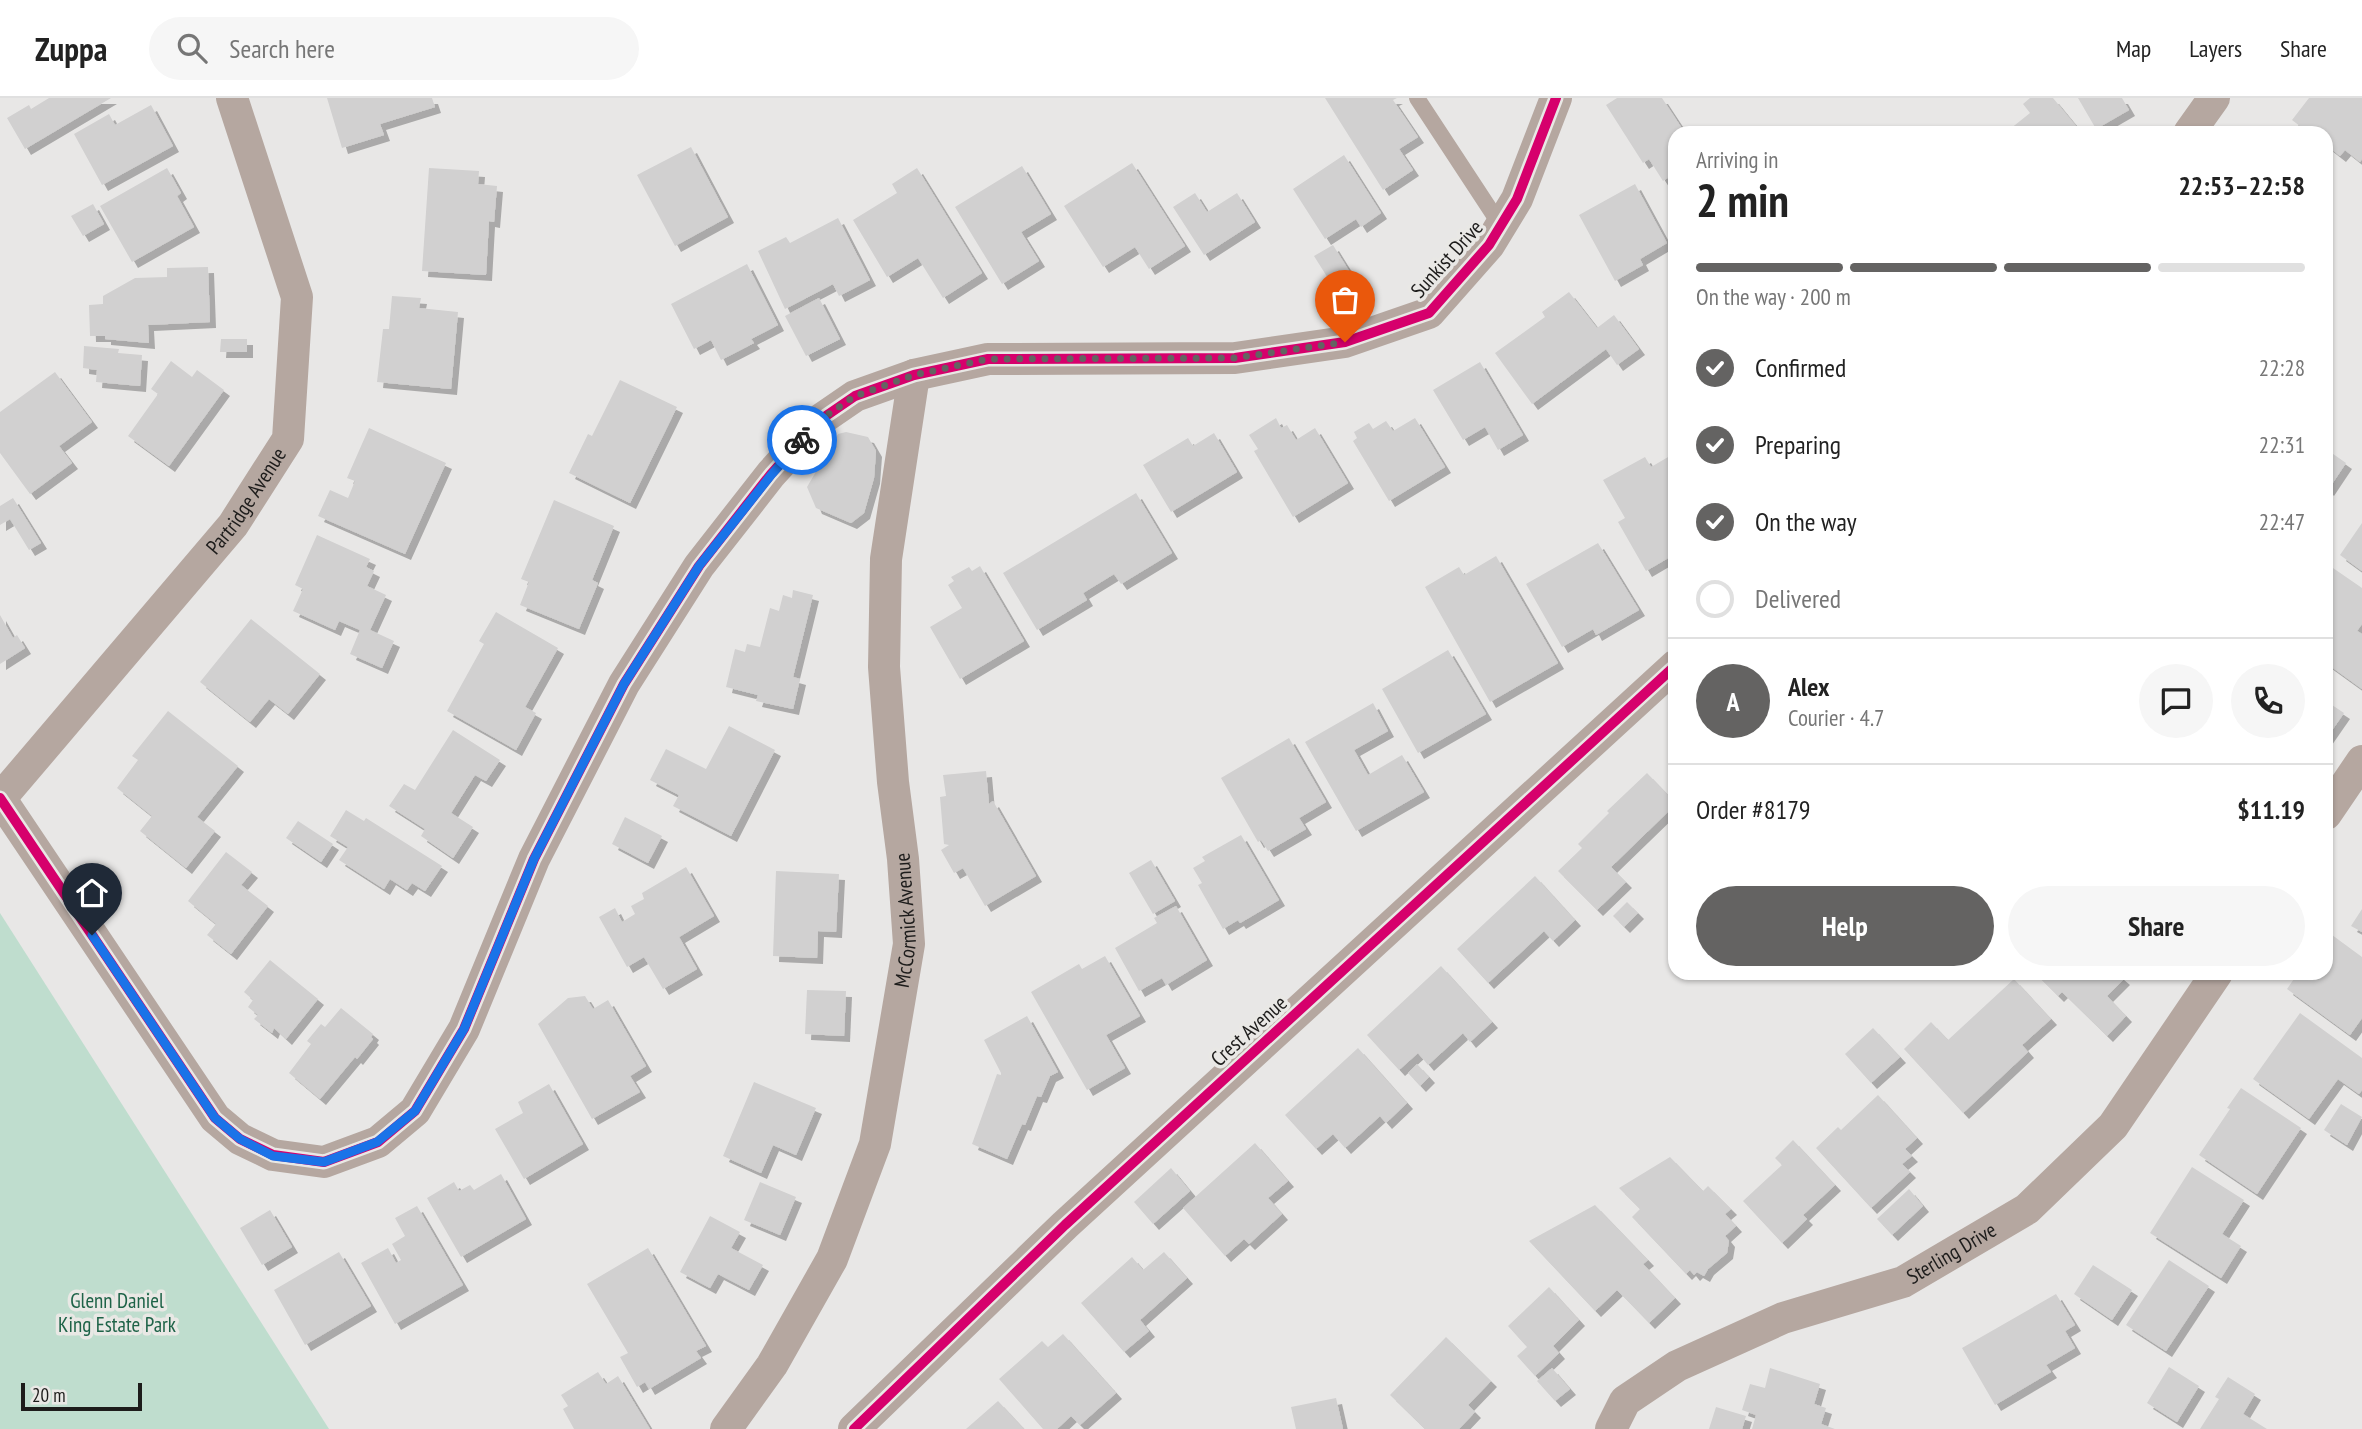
<!DOCTYPE html>
<meta charset="utf-8">
<style>
:root{--surface:#fff;--page:#f6f6f6;--text:#222;--muted:#767676;--line:#e0e0e0;--accent:#646362}
body{margin:0;font-family:"PT Sans Narrow",sans-serif;background:var(--page);color:var(--text);height:100vh;display:flex;flex-direction:column;font-size:26px;white-space:nowrap}
*{box-sizing:border-box;margin:0}
p{font-size:23px;color:var(--muted)}
.icon{flex:none;width:38px;height:38px;fill:none;stroke:currentColor;stroke-width:2;stroke-linecap:round;stroke-linejoin:round}
.map{position:relative;flex:1;overflow:hidden}
.panel{position:absolute;left:1668px;top:28px;width:665px;height:854px;display:flex;flex-direction:column;background:var(--surface);border-radius:21px;box-shadow:0 2px 5px #0004}
.panel>*{flex:none}
.scale{position:absolute;left:21px;bottom:18px;width:121px;box-sizing:border-box;padding-left:7px;border:4px solid #1d1c1b;border-top:0;font-size:19px;line-height:24px;white-space:nowrap;color:#1d1c1b;-webkit-text-stroke:5px #e9e8e5;paint-order:stroke}
.pin{position:absolute;display:grid;place-items:center;width:60px;height:60px;color:#fff;margin:-72px -30px;border-radius:50% 50% 50% 0;rotate:-45deg;box-shadow:0 0 7px #0007}
.pin .icon{rotate:45deg}
.courier{position:absolute;display:grid;place-items:center;width:70px;height:70px;margin:-35px;border:5px solid #1a73e8;border-radius:50%;background:#fff;color:#222;box-shadow:0 2px 9px #0007}
.overview em{font-style:normal;font-weight:800}
.overview div{display:flex;flex-direction:column-reverse}
.overview{display:flex;align-items:center;justify-content:space-between;height:119px;padding:0 28px}
h1{font-size:46px;font-weight:800;line-height:52px}
.bar{display:grid;grid-template-columns:repeat(4,1fr);gap:10px 7px;align-content:center;height:84px;padding:0 28px}
.bar i{height:9px;border-radius:5px;background:var(--line)}
.bar .selected{background:var(--accent)}
.bar p{grid-column:span 4}
.line{display:flex;align-items:center;gap:18px;padding:0 28px;border-top:2px solid var(--line)}
.line div{flex:1}
.round{display:grid;place-items:center;flex:none;width:74px;height:74px;border-radius:37px;background:var(--page)}
ol{padding:0 28px;list-style:none}
li{display:flex;align-items:center;gap:21px;height:77px}
li p{margin-inline-start:auto}
li .icon{padding:7px;border-radius:50%;background:var(--accent);color:#fff;stroke-width:4}
li:last-child{color:var(--muted)}
li i{width:38px;height:38px;border:4px solid var(--line);border-radius:50%}
.button{display:flex;gap:14px;margin-top:auto;padding:14px 28px}
.button a{flex:1;height:80px;border-radius:42px;background:var(--accent);color:#fff;font-size:28px;font-weight:800;line-height:80px;text-align:center}
.button a+a{background:var(--page);color:var(--text)}
header{display:flex;align-items:center;gap:42px;box-sizing:border-box;height:98px;padding:0 35px;background:var(--surface);border-bottom:2px solid var(--line)}
header strong{font-size:33px}
nav{display:flex;gap:38px;margin-inline-start:auto;font-size:24px}
.search{width:490px;height:63px;background:var(--page);display:flex;align-items:center;gap:18px;box-sizing:border-box;padding:0 24px;border-radius:38px;color:var(--muted);font-size:26px}
.map>svg:first-child{display:block}
</style>
<header>
<strong>Zuppa</strong>
<div class="search"><svg class="icon" aria-label="search" viewBox="0 0 24 24"><circle cx="10" cy="10" r="6"/><path d="M15 15l6 6"/></svg>Search here</div>
<nav><a>Map</a><a>Layers</a><a>Share</a></nav>
</header>
<div class="map">
<svg width="2362" height="1331" viewBox="0 0 2362 1331">
<defs>
<filter id="shadow"><feDropShadow dx="6" dy="6" stdDeviation="0" flood-color="#0004"/></filter>
</defs>
<rect width="100%" height="100%" fill="#e8e7e6"/>
<polygon fill="#bfddce" points="0,815 329,1331 0,1331"/>
<g fill="#d1d0d0" filter="url(#shadow)">
<polygon points="49,0 111,0 25,51 7,20 29,7 31,11"/>
<polygon points="327,0 432,0 435,9 380,26 384,37 342,50"/>
<polygon points="1325,0 1397,0 1393,2 1418,39 1399,51 1413,72 1383,92"/>
<polygon points="1617,0 1662,0 1685,35 1675,35 1675,75 1663,83 1649,61 1643,65 1606,7"/>
<polygon points="2030,0 2053,0 2081,34 2005,35 2030,15 2023,6"/>
<polygon points="2078,0 2122,0 2129,12 2096,31"/>
<polygon points="2309,0 2362,0 2362,61 2360,64 2345,52 2340,58 2326,47 2326,35 2309,35 2292,22"/>
<polygon points="151,7 173,48 102,87 74,36 109,16 115,27"/>
<polygon points="691,49 728,119 675,148 637,77"/>
<polygon points="1344,57 1381,115 1361,129 1356,121 1325,141 1293,91"/>
<polygon points="1132,65 1185,148 1149,171 1135,149 1103,169 1064,108"/>
<polygon points="1022,68 1051,116 1021,134 1039,163 1002,186 955,109"/>
<polygon points="167,70 181,95 177,98 194,129 132,164 100,108"/>
<polygon points="429,70 479,73 478,86 497,88 494,124 489,123 486,177 422,173"/>
<polygon points="917,70 982,175 943,200 918,160 887,179 853,122 897,95 892,86"/>
<polygon points="1635,86 1667,145 1640,161 1643,167 1615,183 1579,117"/>
<polygon points="1195,95 1207,114 1237,95 1255,124 1204,157 1173,109"/>
<polygon points="93,106 104,126 83,138 71,118"/>
<polygon points="838,120 870,182 839,198 833,186 785,211 758,153 786,139 790,145"/>
<polygon points="1333,147 1354,181 1336,193 1314,158"/>
<polygon points="747,166 778,227 751,241 754,245 721,262 711,242 694,251 671,206"/>
<polygon points="208,169 210,224 148,227 149,245 105,241 105,238 90,238 89,207 103,206 103,198 135,180 167,179 167,170"/>
<polygon points="1569,194 1597,230 1614,217 1639,251 1617,267 1606,251 1532,306 1495,255 1545,219 1542,214"/>
<polygon points="392,198 421,200 419,210 458,214 451,291 377,284 383,231 389,231"/>
<polygon points="819,200 840,241 806,258 785,218"/>
<polygon points="221,241 247,241 247,254 220,254"/>
<polygon points="84,248 119,251 118,255 142,257 140,288 96,284 97,272 83,270"/>
<polygon points="171,263 192,279 197,272 224,292 169,368 128,338 158,296 151,291"/>
<polygon points="1480,264 1523,337 1498,352 1485,329 1463,342 1433,292"/>
<polygon points="55,274 92,324 59,348 72,365 30,396 0,355 0,314"/>
<polygon points="620,282 677,309 630,405 569,375 588,336 592,338"/>
<polygon points="1276,320 1281,330 1287,327 1296,342 1315,330 1348,385 1293,419 1254,353 1258,351 1249,337"/>
<polygon points="1415,320 1445,369 1389,403 1353,343 1357,340 1354,334 1369,325 1373,331 1386,323 1393,333"/>
<polygon points="369,330 446,365 405,456 318,418 330,392 348,400 355,383 347,380"/>
<polygon points="846,334 868,339 876,353 874,380 864,415 851,425 816,410 807,389 838,336"/>
<polygon points="1214,335 1237,374 1171,414 1143,367 1188,340 1193,348"/>
<polygon points="2326,351 2346,365 2328,392 2326,390"/>
<polygon points="1675,355 1675,456 1646,473 1618,424 1625,420 1603,382 1645,359 1651,369"/>
<polygon points="1136,395 1172,455 1121,486 1114,476 1083,495 1087,502 1037,532 1003,475"/>
<polygon points="13,400 41,445 29,452 10,421 0,427 0,408"/>
<polygon points="554,402 614,428 592,482 598,485 579,531 520,507 529,484 521,481"/>
<polygon points="2362,425 2362,473 2340,457"/>
<polygon points="317,437 370,461 366,469 374,473 367,488 386,497 370,532 394,543 382,570 350,556 360,532 339,523 335,532 293,513 303,491 295,487"/>
<polygon points="1598,445 1639,512 1596,537 1593,531 1562,549 1526,486"/>
<polygon points="1496,458 1558,565 1490,604 1425,489 1459,469 1464,477"/>
<polygon points="980,468 1024,543 960,581 930,529 962,510 948,487 954,483 951,479 969,469 972,473"/>
<polygon points="2333,470 2362,490 2362,526 2357,533 2362,536 2362,591 2326,565 2326,480"/>
<polygon points="793,492 813,497 793,579 800,581 793,611 756,603 758,597 726,589 735,551 745,554 747,546 760,549 770,510 779,513 783,497 792,500"/>
<polygon points="496,514 558,550 525,609 536,615 516,652 447,613 484,546 479,543"/>
<polygon points="0,517 13,540 17,537 25,550 0,566"/>
<polygon points="251,521 320,576 288,616 269,601 250,624 200,584"/>
<polygon points="1448,552 1486,616 1418,655 1382,591"/>
<polygon points="2326,603 2344,615 2326,641"/>
<polygon points="1373,605 1388,633 1354,652 1368,677 1402,657 1424,694 1356,733 1305,644"/>
<polygon points="168,613 238,668 197,719 215,733 186,770 140,733 152,718 117,690 138,662 132,658"/>
<polygon points="729,628 775,652 731,738 673,708 679,697 650,682 666,651 706,671"/>
<polygon points="453,632 500,662 486,683 475,677 451,715 473,729 453,760 421,738 425,731 389,708 404,686 415,692"/>
<polygon points="1289,640 1326,704 1299,720 1306,731 1268,753 1261,742 1258,744 1221,680"/>
<polygon points="986,673 989,706 993,703 1036,778 985,808 963,770 954,775 941,752 949,747 944,746 940,699 946,698 943,677"/>
<polygon points="1647,675 1675,704 1675,707 1611,769 1626,784 1597,812 1558,773 1582,750 1578,746 1609,715 1607,713"/>
<polygon points="346,712 364,723 366,720 442,768 425,793 412,785 407,792 390,781 384,791 339,762 348,749 330,738"/>
<polygon points="625,719 662,738 648,765 612,746"/>
<polygon points="298,723 333,746 321,764 286,740"/>
<polygon points="1241,737 1279,802 1240,825 1238,822 1223,831 1198,787 1202,785 1193,770 1205,763 1202,759"/>
<polygon points="226,754 252,774 241,787 268,808 231,856 207,837 216,826 188,803"/>
<polygon points="1151,762 1175,803 1153,816 1129,775"/>
<polygon points="686,769 714,818 679,839 697,871 663,891 644,859 627,869 599,819 615,810 622,824 635,816 631,808 644,801 642,795"/>
<polygon points="776,773 839,776 836,834 818,833 817,860 773,858"/>
<polygon points="1535,778 1575,822 1553,843 1544,833 1488,885 1457,851"/>
<polygon points="1627,804 1638,815 1624,829 1613,818"/>
<polygon points="1176,808 1207,862 1166,887 1162,880 1139,893 1115,850 1157,825 1154,820"/>
<polygon points="2362,811 2362,834 2351,828"/>
<polygon points="2328,834 2362,859 2362,920 2350,937 2287,891 2298,875 2326,875 2326,837"/>
<polygon points="1105,858 1140,918 1106,937 1125,970 1087,992 1031,894 1079,866 1082,871"/>
<polygon points="270,862 318,901 286,941 274,930 272,935 254,921 258,917 248,909 253,902 244,894"/>
<polygon points="1441,868 1492,924 1470,944 1463,935 1428,967 1418,955 1399,972 1367,937"/>
<polygon points="2035,875 2117,875 2124,881 2107,898 2126,918 2107,938 2062,894 2058,898"/>
<polygon points="2014,881 2051,921 2022,947 2028,954 1963,1015 1904,951 1931,924 1948,942"/>
<polygon points="807,892 846,893 844,938 805,936"/>
<polygon points="585,898 593,911 608,902 646,968 630,978 640,994 592,1021 538,926 568,900"/>
<polygon points="341,910 373,936 371,939 373,941 357,961 355,959 320,1001 289,975 311,946 307,943 321,926 325,929"/>
<polygon points="2300,915 2362,960 2362,992 2359,996 2338,981 2309,1021 2253,981"/>
<polygon points="1027,918 1058,974 1050,978 1041,999 1037,998 1025,1027 1022,1026 1007,1061 972,1046 997,976 1001,977 1001,975 984,942"/>
<polygon points="1873,930 1900,959 1871,985 1845,956"/>
<polygon points="1358,950 1407,1005 1386,1025 1380,1018 1345,1050 1333,1036 1316,1051 1285,1017"/>
<polygon points="1417,966 1429,979 1420,988 1408,975"/>
<polygon points="754,984 816,1010 796,1057 773,1047 761,1075 723,1058"/>
<polygon points="549,986 583,1046 524,1081 495,1031 523,1015 518,1004"/>
<polygon points="2241,990 2301,1030 2257,1096 2199,1057 2230,1011 2227,1010"/>
<polygon points="1878,997 1917,1040 1905,1051 1912,1058 1902,1066 1910,1074 1871,1110 1816,1050 1838,1029 1841,1032"/>
<polygon points="2341,1006 2362,1019 2347,1047 2324,1032"/>
<polygon points="1793,1042 1835,1087 1803,1117 1807,1121 1782,1145 1743,1103 1782,1067 1775,1060"/>
<polygon points="1255,1045 1288,1083 1268,1100 1282,1116 1249,1146 1244,1141 1225,1158 1183,1110"/>
<polygon points="1670,1059 1703,1093 1708,1088 1731,1111 1725,1116 1736,1128 1725,1138 1729,1143 1727,1155 1708,1171 1704,1178 1697,1174 1694,1177 1690,1172 1686,1176 1632,1119 1640,1111 1619,1090"/>
<polygon points="2192,1069 2244,1102 2222,1136 2241,1148 2221,1180 2150,1135"/>
<polygon points="1171,1070 1190,1093 1153,1126 1134,1104"/>
<polygon points="501,1076 526,1121 461,1159 427,1100 454,1084 459,1093 470,1087 474,1092"/>
<polygon points="760,1084 796,1099 780,1137 744,1122"/>
<polygon points="1909,1091 1923,1108 1892,1137 1877,1121"/>
<polygon points="1595,1107 1648,1162 1643,1166 1675,1200 1649,1225 1617,1192 1595,1213 1529,1143"/>
<polygon points="417,1108 463,1187 395,1226 361,1165 388,1150 396,1165 401,1162 392,1146 405,1138 395,1120"/>
<polygon points="270,1112 292,1149 262,1167 240,1130"/>
<polygon points="710,1118 740,1134 731,1150 763,1167 749,1192 718,1176 710,1190 680,1174"/>
<polygon points="648,1150 706,1248 696,1253 701,1260 649,1291 645,1284 637,1289 620,1259 628,1255 587,1186"/>
<polygon points="339,1154 371,1208 305,1247 274,1192"/>
<polygon points="1164,1154 1187,1180 1140,1222 1149,1233 1124,1254 1081,1205 1132,1159 1143,1172"/>
<polygon points="2169,1162 2209,1188 2166,1253 2126,1227"/>
<polygon points="2093,1167 2132,1192 2112,1222 2074,1196"/>
<polygon points="1549,1189 1579,1222 1553,1248 1559,1255 1535,1278 1517,1258 1527,1249 1508,1228"/>
<polygon points="2056,1196 2075,1227 2065,1233 2075,1250 2046,1267 2051,1274 1995,1307 1962,1250"/>
<polygon points="1063,1236 1116,1295 1080,1327 1071,1318 1057,1331 1043,1331 999,1281 1042,1243 1048,1249"/>
<polygon points="1446,1239 1491,1283 1468,1307 1475,1314 1459,1331 1425,1331 1390,1297"/>
<polygon points="2169,1269 2199,1288 2177,1324 2147,1305"/>
<polygon points="1552,1270 1570,1291 1555,1303 1537,1283"/>
<polygon points="1770,1270 1820,1286 1814,1306 1826,1310 1821,1326 1835,1331 1752,1331 1756,1317 1742,1312 1750,1286 1765,1290"/>
<polygon points="598,1274 606,1286 618,1278 650,1331 574,1331 563,1311 568,1308 561,1297"/>
<polygon points="2228,1279 2255,1296 2243,1316 2267,1331 2200,1331 2219,1301 2215,1299"/>
<polygon points="1336,1300 1343,1331 1296,1331 1291,1309"/>
<polygon points="998,1303 1024,1331 966,1331"/>
<polygon points="1716,1309 1746,1318 1742,1331 1709,1331"/>
</g>
<g fill="none" stroke-linecap="round" stroke-linejoin="round">
<polyline stroke="#b5a7a0" stroke-width="16" points="1417,0 1501,128"/>
<g stroke="#b5a7a0" stroke-width="32">
<polyline points="2189,35 2214,0"/>
<polyline points="0,700 215,1020 240,1041 273,1057 324,1064 378,1044 415,1013 464,931 534,761 624,586 699,468 771,376 820,322 855,298 914,277 988,261 1235,260 1345,244 1429,215 1489,147 1517,101 1556,0"/>
<path id="s1" d="M0,701L233,427L288,341L297,199L232,0"/>
<polyline points="2326,716 2362,663"/>
<path id="s2" d="M726,1331L772,1267L832,1161L875,1046L909,846L903,761L893,684L884,569L886,461L914,277"/>
<polyline points="854,1331 1065,1127 1675,568"/>
<path id="s3" d="M1611,1331L1625,1303L1677,1268L1783,1220L1903,1184L2027,1111L2113,1028L2217,875"/>
</g>
<defs>
<g id="cycleway">
<polyline points="0,700 215,1020 240,1041 273,1057 324,1064 378,1044 415,1013 464,931 534,761 624,586 699,468 771,376 820,322 855,298 914,277 988,261 1235,260 1345,244 1429,215 1489,147 1517,101 1556,0"/>
<polyline points="854,1331 1065,1127 1675,568"/>
</g>
</defs>
<use href="#cycleway" stroke="#e9e8e5" stroke-width="15"/>
<use href="#cycleway" stroke="#d6006c" stroke-width="10"/>
</g>
<g fill="none" stroke-linecap="round" stroke-linejoin="round">
<polyline stroke="#646362" stroke-width="7" stroke-dasharray="0 12.6" points="802,342 820,322 855,298 914,277 988,261 1235,260 1345,244"/>
<polyline stroke="#1a73e8" stroke-width="9" points="92,837 215,1020 240,1041 273,1058 324,1064 377,1044 415,1013 464,931 534,761 624,586 699,468 772,376 802,342"/>
</g>
<g text-anchor="middle" stroke-width="7" stroke-linejoin="round" paint-order="stroke">
<g font-size="21" fill="#1d1c1b" stroke="#e9e8e5">
<text transform="translate(1447 161) rotate(-48)" y="7">Sunkist Drive</text>
<text dy="7" stroke="none"><textPath href="#s1" startOffset="387">Partridge Avenue</textPath></text>
<text dy="7" stroke="none"><textPath href="#s2" startOffset="550">McCormick Avenue</textPath></text>
<text transform="translate(1249 933) rotate(-42)" y="7">Crest Avenue</text>
<text dy="7" stroke="none"><textPath href="#s3" startOffset="392">Sterling Drive</textPath></text>
</g>
<g font-size="21" fill="#1e6348" stroke="#e9e8e5">
<text x="117" y="1210">Glenn Daniel<tspan x="117" dy="24">King Estate Park</tspan></text>
</g>
</g>
</svg>
<div class="scale">20 m</div>
<div class="pin" style="left:1345px;top:244px;background:#ea580c"><svg class="icon" aria-label="bag" viewBox="0 0 24 24"><path d="M5 8h14l-1 12H6zM9 8a3 3 0 0 1 6 0"/></svg></div>
<div class="pin" style="left:92px;top:837px;background:#1f2937"><svg class="icon" aria-label="home" viewBox="0 0 24 24"><path d="M3 11l9-7 9 7M6 9v11h12V9"/></svg></div>
<div class="courier" style="left:802px;top:342px"><svg class="icon" aria-label="bike" viewBox="0 0 24 24"><circle cx="6" cy="16" r="4"/><circle cx="18" cy="16" r="4"/><path d="M6 16l4-8h5l3 8M10 8l3 8H6M13 5h3"/></svg></div>
<section class="panel">
<div class="overview"><div><h1>2 min</h1><p>Arriving in</p></div><em>22:53–22:58</em></div>
<div class="bar"><i class="selected"></i><i class="selected"></i><i class="selected"></i><i></i><p>On the way · 200 m</p></div>
<ol>
<li><svg class="icon" aria-label="check" viewBox="0 0 24 24"><path d="M5 12l5 5 9-10"/></svg>Confirmed<p>22:28</p></li>
<li><svg class="icon" aria-label="check" viewBox="0 0 24 24"><path d="M5 12l5 5 9-10"/></svg>Preparing<p>22:31</p></li>
<li><svg class="icon" aria-label="check" viewBox="0 0 24 24"><path d="M5 12l5 5 9-10"/></svg>On the way<p>22:47</p></li>
<li><i></i>Delivered</li>
</ol>
<div class="line" style="height:126px"><b class="round" style="background:var(--accent);color:#fff">A</b><div><b>Alex</b><p>Courier · 4.7</p></div><a class="round"><svg class="icon" aria-label="chat" viewBox="0 0 24 24"><path d="M4 5h16v11H9l-5 4z"/></svg></a><a class="round"><svg class="icon" aria-label="phone" viewBox="0 0 24 24"><path d="M5 4h4l2 5-3 2q2 4 5 5l2-3 5 2v4C11 20 4 13 5 4z"/></svg></a></div>
<div class="line" style="height:91px"><div>Order #8179</div><b>$11.19</b></div>
<div class="button"><a>Help</a><a>Share</a></div>
</section>
</div>
